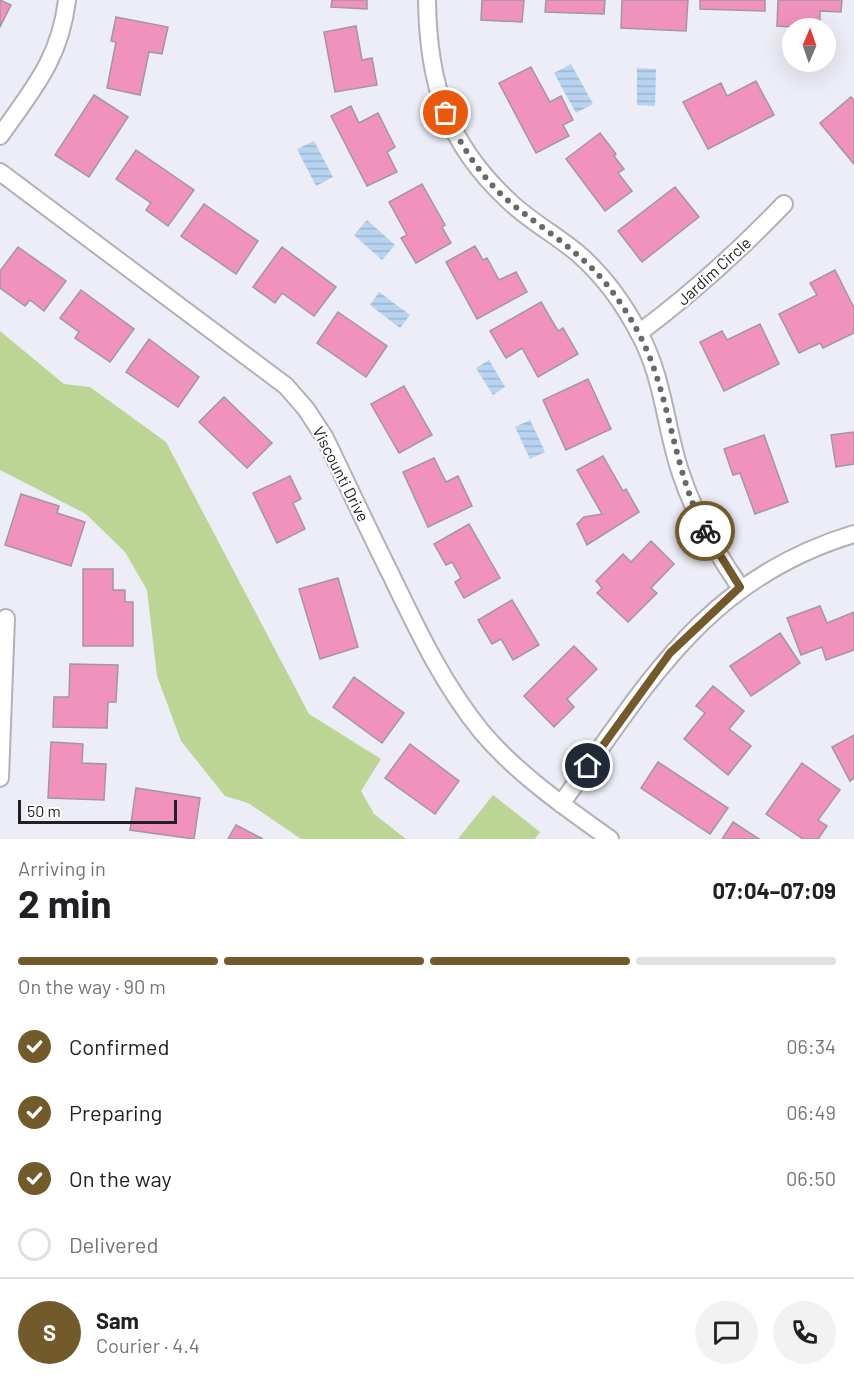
<!DOCTYPE html>
<meta charset="utf-8">
<style>
:root{--surface:#fff;--page:#f2f2f2;--text:#202124;--muted:#757577;--line:#e0e0e0;--accent:#735a2b}
body{margin:0;font-family:Barlow,sans-serif;background:var(--page);color:var(--text);height:100vh;display:flex;flex-direction:column;font-size:22px;white-space:nowrap}
*{box-sizing:border-box;margin:0}
p{font-size:20px;color:var(--muted)}
.icon{flex:none;width:33px;height:33px;fill:none;stroke:currentColor;stroke-width:2;stroke-linecap:round;stroke-linejoin:round}
.map{position:relative;height:839px;overflow:hidden}
.panel{display:flex;flex-direction:column;background:var(--surface);flex:1}
.panel>*{flex:none}
.needle{width:39px;rotate:2deg}
.fabs{position:absolute;left:782px;top:18px;display:grid;gap:12px}
.fabs a{display:grid;place-items:center;width:54px;height:54px;border-radius:50%;background:var(--surface);box-shadow:0 6px 24px #0002;font-size:30px}
.scale{position:absolute;left:18px;bottom:15px;width:159px;box-sizing:border-box;padding-left:6px;border:3px solid #212124;border-top:0;font-size:16px;line-height:21px;white-space:nowrap;color:#212124;-webkit-text-stroke:4px #fff;paint-order:stroke}
.pin{position:absolute;display:grid;place-items:center;width:51px;height:51px;color:#fff;margin:-26px;border:3px solid #fff;border-radius:50%;box-shadow:0 2px 6px #0007}
.courier{position:absolute;display:grid;place-items:center;width:60px;height:60px;margin:-30px;border:4px solid #735a2b;border-radius:50%;background:#fff;color:#222;box-shadow:0 2px 8px #0007}
.head em{font-style:normal;font-weight:700}
.head div{display:flex;flex-direction:column-reverse}
.head{display:flex;align-items:center;justify-content:space-between;height:102px;padding:0 18px}
h1{font-size:39px;font-weight:700;line-height:45px}
.bar{display:grid;grid-template-columns:repeat(4,1fr);gap:9px 6px;align-content:center;height:72px;padding:0 18px}
.bar i{height:8px;border-radius:4px;background:var(--line)}
.bar .active{background:var(--accent)}
.bar p{grid-column:span 4}
.line{display:flex;align-items:center;gap:15px;padding:0 18px;border-top:2px solid var(--line)}
.line div{flex:1}
.round{display:grid;place-items:center;flex:none;width:63px;height:63px;border-radius:32px;background:var(--page)}
ol{padding:0 18px;list-style:none}
li{display:flex;align-items:center;gap:18px;height:66px}
li p{margin-inline-start:auto}
li .icon{padding:6px;border-radius:50%;background:var(--accent);color:#fff;stroke-width:4}
li:last-child{color:var(--muted)}
li i{width:33px;height:33px;border:3px solid var(--line);border-radius:50%}
.map>svg:first-child{display:block}
</style>
<div class="map">
<svg width="854" height="839" viewBox="0 0 854 839">
<defs>
<pattern id="water-rules" width="6" height="5" patternUnits="userSpaceOnUse" patternTransform="scale(1.5)"><rect width="6" height="5" fill="#b7d3f0"/><path d="M0 2.5h6" fill="none" stroke="#9db5ce"/></pattern>
</defs>
<rect width="100%" height="100%" fill="#ecedf6"/>
<g fill="#bcd594">
<polygon points="0,331 64,384 90,387 166,442 309,714 381,759 361,791 374,814 406,839 301,839 248,803 225,796 181,741 157,676 147,590 125,552 86,514 0,470"/>
<polygon points="493,795 540,832 535,839 458,839"/>
</g>
<g fill="url(#water-rules)">
<polygon points="571,64 593,104 576,113 554,73"/>
<polygon points="637,68 656,69 655,106 637,105"/>
<polygon points="314,141 333,177 316,186 297,149"/>
<polygon points="367,220 395,245 382,260 354,235"/>
<polygon points="379,292 410,315 400,328 370,305"/>
<polygon points="489,360 505,387 493,395 476,368"/>
<polygon points="530,420 545,452 530,459 515,427"/>
</g>
<g fill="#f192bd" stroke="#a1989c" stroke-width="1.5">
<polygon points="0,0 11,5 0,27"/>
<polygon points="332,0 367,0 367,9 331,7"/>
<polygon points="482,0 524,0 522,22 481,20"/>
<polygon points="546,0 605,0 604,14 545,12"/>
<polygon points="622,0 688,0 686,31 621,28"/>
<polygon points="700,0 765,0 765,11 700,9"/>
<polygon points="778,0 842,0 841,12 820,11 820,21 806,20 806,28 777,26"/>
<polygon points="116,17 168,27 162,54 149,52 140,95 107,88 116,42 111,41"/>
<polygon points="356,26 362,60 372,58 377,85 335,92 324,32"/>
<polygon points="531,67 550,102 561,96 573,120 563,125 569,136 536,153 499,83"/>
<polygon points="756,81 774,115 708,149 683,102 721,83 727,96"/>
<polygon points="94,95 128,117 89,177 55,155"/>
<polygon points="851,97 854,100 854,164 820,123"/>
<polygon points="351,106 359,123 378,113 395,147 387,152 397,172 367,186 331,116"/>
<polygon points="600,133 616,154 614,156 624,169 618,173 632,191 605,211 566,159"/>
<polygon points="136,150 194,190 168,226 146,210 151,203 116,179"/>
<polygon points="422,184 445,225 442,227 451,243 416,263 401,238 407,235 389,202"/>
<polygon points="675,187 699,217 642,262 618,231"/>
<polygon points="204,204 258,241 236,274 181,236"/>
<polygon points="475,246 483,260 487,258 499,280 516,272 527,292 477,319 446,262"/>
<polygon points="18,247 66,281 44,311 30,300 25,306 0,288 0,271"/>
<polygon points="282,247 336,287 314,316 282,293 275,303 253,287"/>
<polygon points="835,270 854,308 854,333 823,348 820,343 799,353 779,314 817,295 810,283"/>
<polygon points="81,290 134,329 110,362 75,338 79,332 60,318"/>
<polygon points="541,302 558,331 563,328 578,354 538,377 522,348 506,358 490,331"/>
<polygon points="338,312 387,346 366,377 317,343"/>
<polygon points="760,324 779,364 724,391 700,342 722,331 727,340"/>
<polygon points="149,339 199,377 178,407 126,372"/>
<polygon points="588,379 611,429 566,450 543,400"/>
<polygon points="404,386 432,435 399,453 371,404"/>
<polygon points="224,397 272,443 247,468 199,422"/>
<polygon points="854,432 854,464 836,467 831,435"/>
<polygon points="764,435 788,502 755,514 740,473 733,475 724,449"/>
<polygon points="603,456 623,491 626,489 639,512 587,545 577,524 584,517 602,514 577,470"/>
<polygon points="434,458 446,482 458,476 472,506 428,527 403,472"/>
<polygon points="290,476 301,499 293,503 305,529 277,543 253,493"/>
<polygon points="21,494 59,506 57,513 85,522 71,566 5,545"/>
<polygon points="469,524 500,578 464,598 455,582 461,578 452,562 446,565 434,544"/>
<polygon points="651,541 674,564 651,588 657,593 628,622 597,593 602,588 596,581 623,554 631,562"/>
<polygon points="83,569 113,569 113,590 125,590 125,602 133,602 133,646 83,646"/>
<polygon points="338,578 358,647 320,659 299,589"/>
<polygon points="512,600 539,645 513,660 501,639 492,644 478,620"/>
<polygon points="820,606 827,623 854,612 854,650 826,660 822,647 801,655 787,618"/>
<polygon points="780,633 800,663 751,696 730,666"/>
<polygon points="574,646 597,669 567,699 574,707 554,727 524,696"/>
<polygon points="70,664 118,665 116,702 108,702 107,728 53,727 54,697 69,697"/>
<polygon points="354,677 404,713 382,743 333,707"/>
<polygon points="713,686 744,711 729,729 751,746 728,775 684,739 705,713 696,706"/>
<polygon points="854,735 854,778 850,781 832,747"/>
<polygon points="51,742 83,744 82,763 106,764 104,800 48,798"/>
<polygon points="410,744 459,781 435,814 385,778"/>
<polygon points="658,762 728,808 710,834 641,788"/>
<polygon points="802,763 840,790 818,820 827,826 818,839 803,839 766,814"/>
<polygon points="136,788 200,798 194,839 130,830"/>
<polygon points="733,822 759,839 722,839"/>
<polygon points="236,825 263,839 228,839"/>
</g>
<g fill="none" stroke-linecap="round" stroke-linejoin="round">
<defs>
<g id="street">
<path d="M427,0C428,84 447,144 510,202C532,223 560,237 582,257C605,278 625,306 639,333C663,376 665,425 680,471C694,514 715,551 740,587"/>
<path d="M0,136C33,89 60,59 67,0"/>
<path d="M0,172L286,386L306,409L325,438C347,484 369,531 392,577C418,631 443,684 481,731C516,773 565,807 610,839"/>
<path d="M639,333C691,294 739,251 784,204"/>
<polyline points="0,778 6,618"/>
<path d="M561,804C647,685 704,579 854,534"/>
</g>
</defs>
<use href="#street" stroke="#b0b1b9" stroke-width="20"/>
<use href="#street" stroke="#fff" stroke-width="16"/>
</g>
<g fill="none" stroke-linecap="round" stroke-linejoin="round">
<path stroke="#68686e" stroke-width="6" stroke-dasharray="0 10.8" d="M446,113C461,147 483,180 512,204C548,233 587,256 614,294C630,316 644,340 653,366C673,422 677,476 705,531"/>
<polyline stroke="#735a2b" stroke-width="8" points="588,766 670,653 740,587 705,531"/>
</g>
<g text-anchor="middle" stroke-width="4.5" stroke-linejoin="round" paint-order="stroke">
<g font-size="16" fill="#212124" stroke="#fff">
<text transform="translate(714 271) rotate(-42)" y="6">Jardim Circle</text>
<text transform="translate(341 474) rotate(63)" y="6">Viscounti Drive</text>
</g>
</g>
</svg>
<div class="fabs">
<a><svg class="needle" viewBox="-14 -14 28 28"><path d="M0-13l5 13h-10z" fill="#e53935"/><path d="M0 13l5-13h-10z" fill="#757577"/></svg></a>
</div>
<div class="scale">50 m</div>
<div class="pin" style="left:446px;top:113px;background:#ea580c"><svg class="icon" aria-label="bag" viewBox="0 0 24 24"><path d="M5 8h14l-1 12H6zM9 8a3 3 0 0 1 6 0"/></svg></div>
<div class="pin" style="left:588px;top:766px;background:#1f2937"><svg class="icon" aria-label="home" viewBox="0 0 24 24"><path d="M3 11l9-7 9 7M6 9v11h12V9"/></svg></div>
<div class="courier" style="left:705px;top:531px"><svg class="icon" aria-label="bike" viewBox="0 0 24 24"><circle cx="6" cy="16" r="4"/><circle cx="18" cy="16" r="4"/><path d="M6 16l4-8h5l3 8M10 8l3 8H6M13 5h3"/></svg></div>
</div>
<section class="panel">
<div class="head"><div><h1>2 min</h1><p>Arriving in</p></div><em>07:04–07:09</em></div>
<div class="bar"><i class="active"></i><i class="active"></i><i class="active"></i><i></i><p>On the way · 90 m</p></div>
<ol>
<li><svg class="icon" aria-label="check" viewBox="0 0 24 24"><path d="M5 12l5 5 9-10"/></svg>Confirmed<p>06:34</p></li>
<li><svg class="icon" aria-label="check" viewBox="0 0 24 24"><path d="M5 12l5 5 9-10"/></svg>Preparing<p>06:49</p></li>
<li><svg class="icon" aria-label="check" viewBox="0 0 24 24"><path d="M5 12l5 5 9-10"/></svg>On the way<p>06:50</p></li>
<li><i></i>Delivered</li>
</ol>
<div class="line" style="height:108px"><b class="round" style="background:var(--accent);color:#fff">S</b><div><b>Sam</b><p>Courier · 4.4</p></div><a class="round"><svg class="icon" aria-label="chat" viewBox="0 0 24 24"><path d="M4 5h16v11H9l-5 4z"/></svg></a><a class="round"><svg class="icon" aria-label="phone" viewBox="0 0 24 24"><path d="M5 4h4l2 5-3 2q2 4 5 5l2-3 5 2v4C11 20 4 13 5 4z"/></svg></a></div>
</section>
